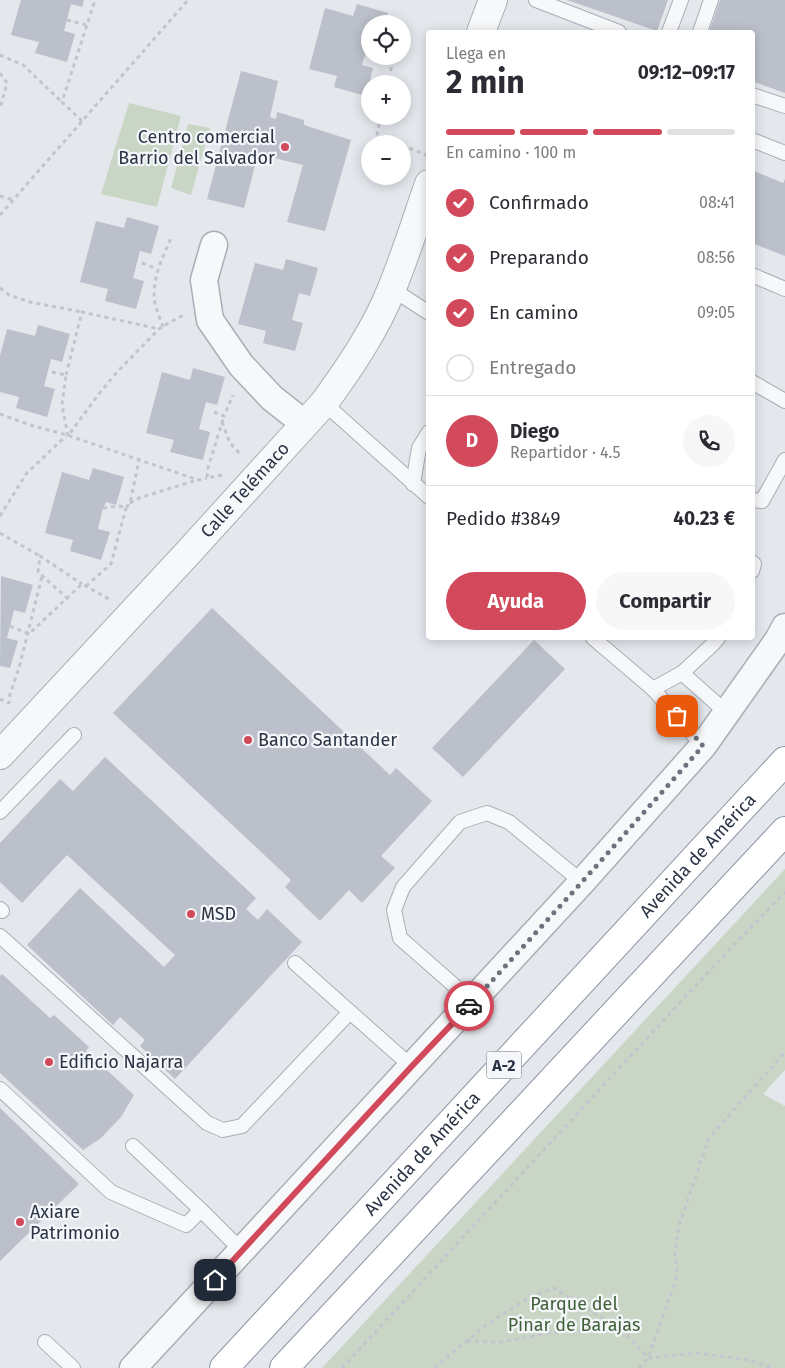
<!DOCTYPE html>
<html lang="es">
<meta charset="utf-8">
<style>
:root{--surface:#fff;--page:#f7f7f7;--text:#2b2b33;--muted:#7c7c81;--line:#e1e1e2;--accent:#d1495b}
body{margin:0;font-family:"Fira Sans",sans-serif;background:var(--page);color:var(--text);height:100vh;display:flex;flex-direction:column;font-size:19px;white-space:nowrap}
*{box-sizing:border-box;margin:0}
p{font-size:16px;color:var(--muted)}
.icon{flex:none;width:28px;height:28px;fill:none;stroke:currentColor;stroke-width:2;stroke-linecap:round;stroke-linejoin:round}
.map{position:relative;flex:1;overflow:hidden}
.side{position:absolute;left:426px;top:30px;width:329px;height:610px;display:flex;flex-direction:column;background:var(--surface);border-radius:5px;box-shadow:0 2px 12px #0003}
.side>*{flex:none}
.tools{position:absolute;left:361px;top:15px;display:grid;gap:10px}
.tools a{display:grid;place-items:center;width:50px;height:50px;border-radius:50%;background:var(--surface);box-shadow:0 2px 12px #0003;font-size:25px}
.pin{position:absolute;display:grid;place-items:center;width:42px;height:42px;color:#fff;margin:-21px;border-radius:10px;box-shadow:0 2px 8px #0006}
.courier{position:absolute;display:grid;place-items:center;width:50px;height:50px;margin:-25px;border:4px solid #d1495b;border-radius:50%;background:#fff;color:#222;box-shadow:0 1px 6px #0007}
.summary em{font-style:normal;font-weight:700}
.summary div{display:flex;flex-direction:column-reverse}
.summary{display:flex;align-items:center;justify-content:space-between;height:85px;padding:0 20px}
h1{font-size:32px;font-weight:700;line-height:38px}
.bar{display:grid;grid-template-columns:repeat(4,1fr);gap:8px 5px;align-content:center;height:60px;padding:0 20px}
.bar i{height:6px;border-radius:4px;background:var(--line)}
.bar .selected{background:var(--accent)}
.bar p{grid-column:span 4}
.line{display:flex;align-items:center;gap:12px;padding:0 20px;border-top:1px solid var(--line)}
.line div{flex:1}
.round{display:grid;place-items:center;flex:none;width:52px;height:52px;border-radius:26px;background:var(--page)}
ol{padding:0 20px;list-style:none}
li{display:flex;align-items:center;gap:15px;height:55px}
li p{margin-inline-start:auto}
li .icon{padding:5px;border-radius:50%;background:var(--accent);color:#fff;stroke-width:4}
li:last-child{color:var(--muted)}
li i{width:28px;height:28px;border:2px solid var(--line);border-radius:50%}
.button{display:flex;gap:10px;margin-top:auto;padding:10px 20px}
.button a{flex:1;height:58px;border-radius:30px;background:var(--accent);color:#fff;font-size:20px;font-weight:700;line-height:58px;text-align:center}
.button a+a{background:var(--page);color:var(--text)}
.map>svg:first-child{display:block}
</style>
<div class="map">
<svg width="785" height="1368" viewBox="0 0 785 1368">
<rect width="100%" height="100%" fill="#e4e7ec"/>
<g fill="#c9d6c5">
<polygon points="129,103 181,116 157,207 101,194"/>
<polygon points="188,124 210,128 191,195 171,188"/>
<polygon points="785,869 785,1070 763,1094 785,1106 785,1368 322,1368"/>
</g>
<g fill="#bbc0ca">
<polygon points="21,0 84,0 82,7 71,4 64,31 75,34 67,62 35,53 39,42 11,35"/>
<polygon points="567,0 668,0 657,31"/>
<polygon points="720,0 785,0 785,93 752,81 752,32 709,32"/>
<polygon points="357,4 388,13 385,24 370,24 370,38 362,65 373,68 366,96 334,87 337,76 309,69 325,8 353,16"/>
<polygon points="241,71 278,81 270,117 276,119 277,112 304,120 304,125 351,140 325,231 287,222 303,165 258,154 244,208 207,199"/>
<polygon points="752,170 783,183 785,179 785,256 752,243"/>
<polygon points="127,217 159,226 151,254 140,251 133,278 144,281 136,309 105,301 108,289 80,282 96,221 124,228"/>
<polygon points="286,259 318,268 310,296 299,293 292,320 303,323 295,351 263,343 266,331 238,324 255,263 283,270"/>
<polygon points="38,325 70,334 62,362 51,359 44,386 55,389 47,417 16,408 19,397 0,392 0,356 7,329 35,336"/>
<polygon points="193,368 225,377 217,405 206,402 199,429 210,432 203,460 170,452 174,440 146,433 162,372 190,380"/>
<polygon points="93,468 124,477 116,505 106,502 103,508 98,529 110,532 101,560 70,551 73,540 45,533 62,472 89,480"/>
<polygon points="1,576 33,585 25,613 14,610 7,638 18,641 10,668 0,666"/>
<polygon points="212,608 390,775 396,768 432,801 381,856 395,868 362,903 349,890 320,921 285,887 291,880 113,713"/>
<polygon points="534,640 565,669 463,777 432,748"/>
<polygon points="105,757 256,898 246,909 258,920 267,909 302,942 175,1079 140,1046 145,1040 120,1017 113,1025 27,945 80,888 164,967 175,955 67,855 22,903 0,882 0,843 60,779 73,791"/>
<polygon points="2,974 50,1018 54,1015 89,1047 86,1051 134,1095 121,1117 101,1138 83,1150 0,1073 0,976"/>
<polygon points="0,1108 79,1184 0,1261"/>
</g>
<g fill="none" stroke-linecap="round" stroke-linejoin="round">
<defs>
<g id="service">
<polyline points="536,0 619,32"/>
<polyline points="669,32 681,0"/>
<polyline points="700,32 711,0"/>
<polyline points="752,95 785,106"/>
<polyline points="752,140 785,153"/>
<polyline points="752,275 785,289"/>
<polyline points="392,289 429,313"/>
<polyline points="752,382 785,401"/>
<polyline points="324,403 429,497"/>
<polyline points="413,484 419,448 429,432"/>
<polyline points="752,500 762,501 785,460"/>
<polyline points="752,562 754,564 752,571"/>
<polyline points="593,638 653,689 682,673 712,645 718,638"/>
<polyline points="682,673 727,713"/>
<polyline points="653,689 703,746"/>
<polyline points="0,812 74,735"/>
<polyline points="0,909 2,911"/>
<polyline points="0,936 207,1123 223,1130 242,1126 350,1012 411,1066"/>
<polyline points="295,963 350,1012"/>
<polyline points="473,1002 400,938 394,910 403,887 460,822 487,813 509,822 582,882"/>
<polyline points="0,1089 111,1192 186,1225 201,1210"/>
<polyline points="133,1146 201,1210 242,1251"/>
<polyline points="45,1342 73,1368"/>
</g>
<g id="minor">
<polyline points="214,245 204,280 210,320 241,365 272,398 305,424"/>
<polyline points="133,1368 582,882 703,746 778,640 785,627"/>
</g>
<g id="tertiary">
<polyline points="481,32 493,0"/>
<path id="s1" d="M0,755L186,555L324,403C350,367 376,329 392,288C406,254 417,218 429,184"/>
</g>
<g id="motorway">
<path id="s2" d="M224,1368L785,761"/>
<polyline points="284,1368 785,831"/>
</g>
</defs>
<use href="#service" stroke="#a9aeb7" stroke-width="16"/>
<use href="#minor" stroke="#a9aeb7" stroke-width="29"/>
<use href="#tertiary" stroke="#a9aeb7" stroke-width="30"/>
<use href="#motorway" stroke="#8b94a3" stroke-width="30"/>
<g stroke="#c2c5cb" stroke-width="3" stroke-dasharray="4 4" stroke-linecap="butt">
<polyline points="67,20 86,25"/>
<polyline points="366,50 370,51"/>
<polyline points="0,55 23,65 62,102"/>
<polyline points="386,56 393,59 388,84"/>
<polyline points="0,73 7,83 0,108"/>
<polyline points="381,116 377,134 399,144"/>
<polyline points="82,121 62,102 95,0"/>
<polyline points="402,145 429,156"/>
<polyline points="0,196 14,200"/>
<polyline points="0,215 188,0"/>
<polyline points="142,263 157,269"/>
<polyline points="0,288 9,295 30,302 82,312"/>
<path d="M163,327C161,320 157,312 155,304C151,280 162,259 171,238"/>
<polyline points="52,372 66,375 62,405 68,436 98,395 118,371 159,329 170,322 184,315"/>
<polyline points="66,375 82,312 159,329"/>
<polyline points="214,412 224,416 233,395"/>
<polyline points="0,414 30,425 67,435 198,480 207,478"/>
<polyline points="222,422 230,443 241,455"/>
<polyline points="222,475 207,478 208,468 224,416"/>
<polyline points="130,503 139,498 197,480"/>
<polyline points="103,508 119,506 126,508 130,503 139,460"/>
<polyline points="0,516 26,474 66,436"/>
<polyline points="0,533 40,556"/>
<polyline points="86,586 111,564 126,508"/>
<polyline points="68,599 38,572 40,556 82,584"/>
<polyline points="10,626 29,634 82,584 109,599"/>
<polyline points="0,699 9,703 10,694 19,668 42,576"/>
<polyline points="467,1341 501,1342 551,1333 579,1331 612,1324"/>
<polyline points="342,1368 724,955 785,892"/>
<polyline points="434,1368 486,1325 532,1296 554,1288 624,1331 648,1358 697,1353 748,1360 773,1368"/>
<polyline points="639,1368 648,1358 675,1283 677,1269 675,1254 679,1225 709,1138 785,1052"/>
</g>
<use href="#service" stroke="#f7f8fa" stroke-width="14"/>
<use href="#minor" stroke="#f7f8fa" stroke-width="26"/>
<use href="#tertiary" stroke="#f7f8fa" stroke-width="28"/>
<use href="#motorway" stroke="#fff" stroke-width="28"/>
</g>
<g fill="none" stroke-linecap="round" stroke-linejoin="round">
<polyline stroke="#6c737f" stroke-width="5" stroke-dasharray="0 9" points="469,1006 582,882 703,746 677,716"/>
<polyline stroke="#d1495b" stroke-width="6" points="215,1280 412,1066 469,1006"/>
</g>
<g fill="#d1495b" stroke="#f4f6f9" stroke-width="2">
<circle cx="285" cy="147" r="5"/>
<circle cx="248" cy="740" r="5"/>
<circle cx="191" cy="914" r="5"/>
<circle cx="49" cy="1062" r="5"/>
<circle cx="20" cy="1222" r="5"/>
</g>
<g text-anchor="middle" stroke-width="4.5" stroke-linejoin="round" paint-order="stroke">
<rect fill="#f4f6f9" stroke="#676e7b" stroke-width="1" x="486.5" y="1051.5" width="35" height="27" rx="4"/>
<g font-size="16" font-weight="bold" fill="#2b3445">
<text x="504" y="1071">A-2</text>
</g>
<g font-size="18" fill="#2b3445" stroke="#f4f6f9" text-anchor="start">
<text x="275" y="143" text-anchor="end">Centro comercial<tspan x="275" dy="21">Barrio del Salvador</tspan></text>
<text x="258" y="746">Banco Santander</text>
<text x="201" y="920">MSD</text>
<text x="59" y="1068">Edificio Najarra</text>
<text x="30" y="1218">Axiare<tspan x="30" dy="21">Patrimonio</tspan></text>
</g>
<g font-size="18" fill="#2b3445" stroke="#f4f6f9">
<text dy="6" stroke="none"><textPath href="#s1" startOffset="361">Calle Telémaco</textPath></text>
<text dy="6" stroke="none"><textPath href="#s2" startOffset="698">Avenida de América</textPath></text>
<text dy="6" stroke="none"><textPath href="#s2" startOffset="292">Avenida de América</textPath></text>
</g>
<g font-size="18" fill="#3f6138" stroke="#f4f6f9">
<text x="574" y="1310">Parque del<tspan x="574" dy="21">Pinar de Barajas</tspan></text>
</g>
</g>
</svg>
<div class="tools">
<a><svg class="icon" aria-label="locate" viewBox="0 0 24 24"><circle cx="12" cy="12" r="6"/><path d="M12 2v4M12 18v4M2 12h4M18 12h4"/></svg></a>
<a>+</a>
<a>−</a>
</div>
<div class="pin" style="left:677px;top:716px;background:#ea580c"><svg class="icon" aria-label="bag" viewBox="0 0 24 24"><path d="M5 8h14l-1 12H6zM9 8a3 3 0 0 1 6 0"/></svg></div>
<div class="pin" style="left:215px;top:1280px;background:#1f2937"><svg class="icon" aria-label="home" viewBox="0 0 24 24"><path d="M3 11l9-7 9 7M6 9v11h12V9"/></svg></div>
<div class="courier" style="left:469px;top:1006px"><svg class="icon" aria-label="car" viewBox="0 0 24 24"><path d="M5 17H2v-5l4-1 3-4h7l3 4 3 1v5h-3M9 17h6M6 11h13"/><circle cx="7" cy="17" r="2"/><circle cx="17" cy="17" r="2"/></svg></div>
<section class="side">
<div class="summary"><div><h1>2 min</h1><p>Llega en</p></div><em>09:12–09:17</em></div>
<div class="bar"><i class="selected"></i><i class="selected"></i><i class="selected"></i><i></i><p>En camino · 100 m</p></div>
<ol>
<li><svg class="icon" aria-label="check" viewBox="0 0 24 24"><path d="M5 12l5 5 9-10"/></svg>Confirmado<p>08:41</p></li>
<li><svg class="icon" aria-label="check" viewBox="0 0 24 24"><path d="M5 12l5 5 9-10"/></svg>Preparando<p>08:56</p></li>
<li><svg class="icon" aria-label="check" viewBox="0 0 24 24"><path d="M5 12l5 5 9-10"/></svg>En camino<p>09:05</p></li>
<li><i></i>Entregado</li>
</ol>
<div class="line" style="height:90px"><b class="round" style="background:var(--accent);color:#fff">D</b><div><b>Diego</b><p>Repartidor · 4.5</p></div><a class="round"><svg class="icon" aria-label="phone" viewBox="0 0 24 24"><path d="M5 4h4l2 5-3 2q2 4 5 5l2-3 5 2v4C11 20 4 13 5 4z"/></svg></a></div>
<div class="line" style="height:65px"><div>Pedido #3849</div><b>40.23 €</b></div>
<div class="button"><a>Ayuda</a><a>Compartir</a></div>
</section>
</div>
